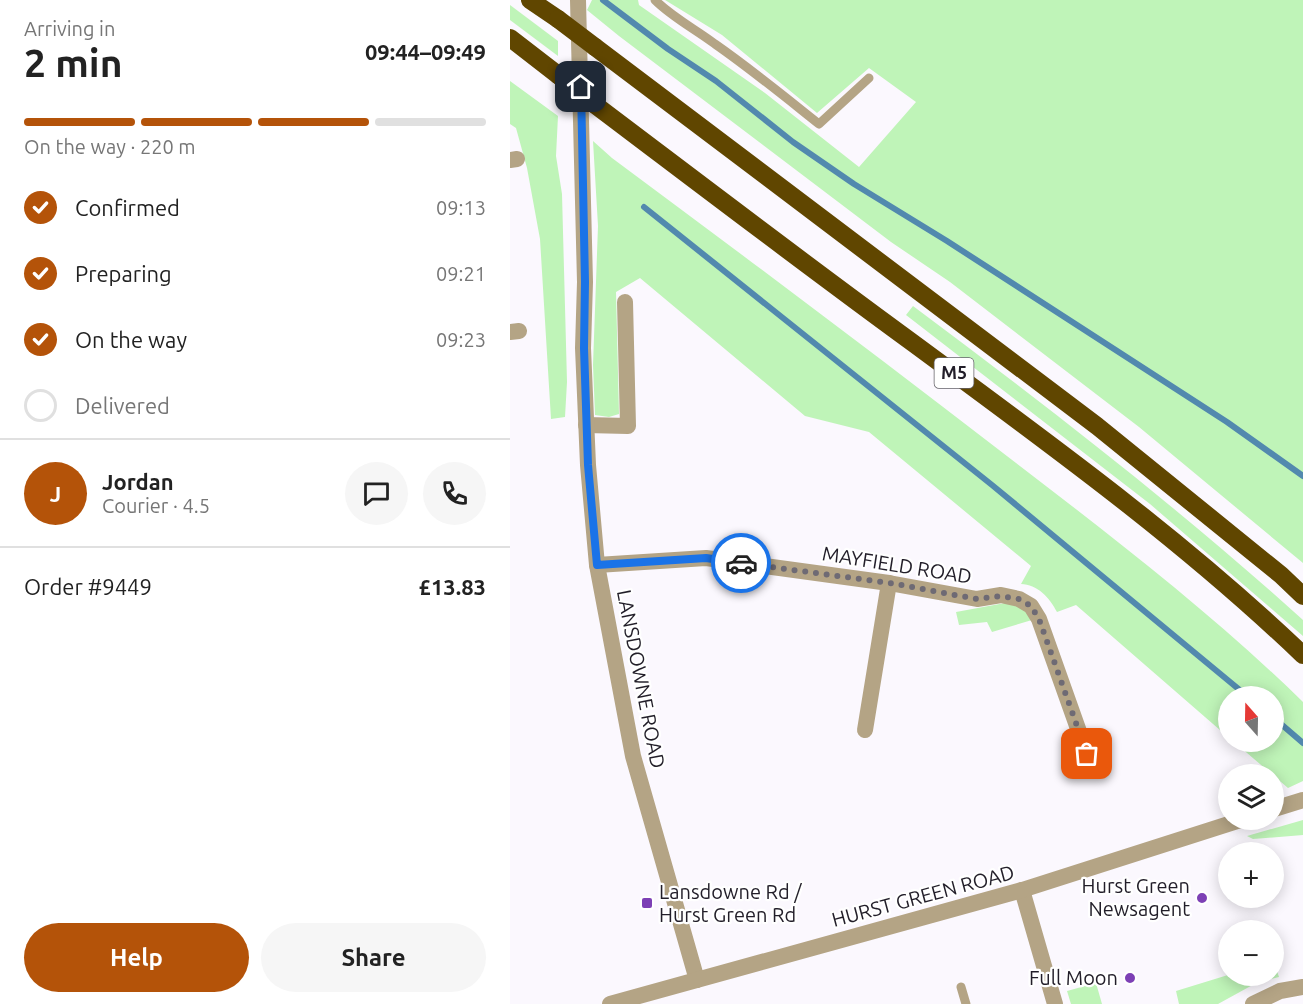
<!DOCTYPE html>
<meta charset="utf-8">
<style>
:root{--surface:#fff;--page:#f6f6f6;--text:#222;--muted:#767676;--line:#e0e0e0;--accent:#b45309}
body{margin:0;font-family:Ubuntu,sans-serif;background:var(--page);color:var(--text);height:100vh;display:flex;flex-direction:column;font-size:22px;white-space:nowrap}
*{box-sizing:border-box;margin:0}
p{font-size:20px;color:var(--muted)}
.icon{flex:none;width:33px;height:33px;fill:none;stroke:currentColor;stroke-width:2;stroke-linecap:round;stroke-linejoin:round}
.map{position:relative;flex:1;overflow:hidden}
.drawer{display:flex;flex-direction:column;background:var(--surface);width:510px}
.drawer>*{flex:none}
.needle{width:39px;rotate:340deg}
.fabs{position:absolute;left:708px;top:686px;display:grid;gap:12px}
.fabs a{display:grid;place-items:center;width:66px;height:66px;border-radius:50%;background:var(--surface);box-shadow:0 3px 15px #0003;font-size:30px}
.pin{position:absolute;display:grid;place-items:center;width:51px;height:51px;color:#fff;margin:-26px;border-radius:12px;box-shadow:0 3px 9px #0006}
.courier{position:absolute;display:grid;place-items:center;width:60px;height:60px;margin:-30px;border:4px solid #1a73e8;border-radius:50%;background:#fff;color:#222;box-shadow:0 2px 8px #0007}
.summary em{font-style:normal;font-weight:700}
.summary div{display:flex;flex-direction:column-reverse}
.summary{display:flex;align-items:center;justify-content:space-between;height:102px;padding:0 24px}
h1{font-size:39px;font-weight:700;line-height:45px}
.bar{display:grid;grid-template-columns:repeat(4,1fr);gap:9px 6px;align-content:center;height:72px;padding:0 24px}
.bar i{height:8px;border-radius:4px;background:var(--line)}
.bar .active{background:var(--accent)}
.bar p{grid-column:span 4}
.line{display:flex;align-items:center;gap:15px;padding:0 24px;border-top:2px solid var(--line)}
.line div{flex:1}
.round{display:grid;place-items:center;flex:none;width:63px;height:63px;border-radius:32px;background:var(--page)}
ol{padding:0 24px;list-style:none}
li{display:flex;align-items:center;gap:18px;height:66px}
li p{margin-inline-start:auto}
li .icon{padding:6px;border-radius:50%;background:var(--accent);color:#fff;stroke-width:4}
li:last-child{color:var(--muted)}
li i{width:33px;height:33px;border:3px solid var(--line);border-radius:50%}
.button{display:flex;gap:12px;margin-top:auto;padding:12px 24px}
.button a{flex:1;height:69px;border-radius:36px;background:var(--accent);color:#fff;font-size:24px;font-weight:700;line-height:69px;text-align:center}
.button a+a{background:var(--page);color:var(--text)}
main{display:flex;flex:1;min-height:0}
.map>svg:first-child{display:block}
</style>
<main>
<section class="drawer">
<div class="summary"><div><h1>2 min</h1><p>Arriving in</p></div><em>09:44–09:49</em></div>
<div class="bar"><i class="active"></i><i class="active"></i><i class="active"></i><i></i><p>On the way · 220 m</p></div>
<ol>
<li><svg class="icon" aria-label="check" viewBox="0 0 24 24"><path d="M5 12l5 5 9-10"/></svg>Confirmed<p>09:13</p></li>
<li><svg class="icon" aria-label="check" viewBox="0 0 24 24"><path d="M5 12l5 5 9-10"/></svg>Preparing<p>09:21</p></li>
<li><svg class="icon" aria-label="check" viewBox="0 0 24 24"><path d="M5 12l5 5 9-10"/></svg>On the way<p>09:23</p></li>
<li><i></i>Delivered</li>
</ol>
<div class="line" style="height:108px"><b class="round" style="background:var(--accent);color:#fff">J</b><div><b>Jordan</b><p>Courier · 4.5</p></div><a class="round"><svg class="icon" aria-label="chat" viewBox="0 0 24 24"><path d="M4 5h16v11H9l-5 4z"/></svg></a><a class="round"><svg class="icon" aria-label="phone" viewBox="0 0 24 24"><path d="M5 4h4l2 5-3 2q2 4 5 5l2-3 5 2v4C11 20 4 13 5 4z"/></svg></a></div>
<div class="line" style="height:78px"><div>Order #9449</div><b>£13.83</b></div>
<div class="button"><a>Help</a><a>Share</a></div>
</section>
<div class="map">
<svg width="793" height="1004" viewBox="0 0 793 1004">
<rect width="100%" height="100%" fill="#fbf8fe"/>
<g fill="#bff4b8">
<polygon points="82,0 128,0 129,5 255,93 349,167 406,102 359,68 307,113 212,35 155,0 793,0 793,563 629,427 440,282 381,242 109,36 77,10"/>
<polygon points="0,5 48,41 48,56 0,20"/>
<polygon points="0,81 48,116 46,156 52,194 57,382 55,417 41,419 30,239 17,168 6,128 0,124"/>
<path d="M83,141L102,158C233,255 363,353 493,453C596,532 700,611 793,702V781L778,788L723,741H764V696H718V737L566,605L547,612C540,598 527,584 511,584L521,566L359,432L295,416L130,278L106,292L109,414L99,417L85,415L83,365L88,226Z"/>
<path d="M403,306C537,406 669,508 793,620V636L640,504L396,315Z"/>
<polygon points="495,603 513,608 522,620 482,632 477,622 449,625 446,612"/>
<polygon points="793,820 793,835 743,839 737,836"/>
<polygon points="764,962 769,977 748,982 708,1004 669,1004 666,991 718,975 764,975"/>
<polygon points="586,983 592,1004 561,1004 557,991"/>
</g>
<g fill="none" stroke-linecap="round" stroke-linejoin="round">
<g stroke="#5289ae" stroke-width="6">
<polyline points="93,0 158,49 206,81 283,142 344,184 437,241 717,422 793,476"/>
<polyline points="134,207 482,485 737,696"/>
<polyline points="764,718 793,743"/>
</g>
<g stroke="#b4a485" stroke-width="9">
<path d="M145,0C162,17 185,29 205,44C241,69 275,97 309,124L359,78"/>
<polyline points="451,987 456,1004"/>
</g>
<g stroke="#b4a485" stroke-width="16">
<polyline points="0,160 7,159"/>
<polyline points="0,332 9,331"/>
<polyline points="76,425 118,426 115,302"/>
<polyline points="87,565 196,558 379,583 467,599 491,595 509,599 521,606 529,619 577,754"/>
<polyline points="355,730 379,583"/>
</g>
<g stroke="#b4a485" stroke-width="16">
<polyline points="68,0 75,282 73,348 78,465 87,565 123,756 187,980"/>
<polyline points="764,809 793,800"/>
<polyline points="512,890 545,1004"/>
<polyline points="100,1004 512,890 734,819"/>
<polyline points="743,1004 770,991 793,987"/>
</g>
<g stroke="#604600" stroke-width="18">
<polyline points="20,0 48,19"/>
<polyline points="0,38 48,75"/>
<polyline points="85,47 587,426 771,575 793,596"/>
<path d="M84,104C190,184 296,265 403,343C537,442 673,540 793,655"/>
</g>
<g stroke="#604600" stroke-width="18">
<polyline points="48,19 85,47"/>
<polyline points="48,75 84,104"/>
</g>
</g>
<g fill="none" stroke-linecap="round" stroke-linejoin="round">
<polyline stroke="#6e6a74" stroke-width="6" stroke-dasharray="0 10.8" points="231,563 380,583 467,599 491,596 509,599 521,606 529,619 577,754"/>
<polyline stroke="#1a73e8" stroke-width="8" points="71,87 75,282 74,348 78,465 87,565 196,558 231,563"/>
</g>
<g fill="#7d40b5" stroke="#fff" stroke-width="2">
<circle cx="692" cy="898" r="6"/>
<rect x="131" y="897" width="12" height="12" rx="3"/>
<circle cx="620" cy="978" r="6"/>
</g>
<g text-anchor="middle" stroke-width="4.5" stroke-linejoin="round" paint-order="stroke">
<rect fill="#fff" stroke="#646269" stroke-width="1.5" x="424.5" y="358" width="39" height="30" rx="4.5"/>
<g font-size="18" font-weight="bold" fill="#221e29">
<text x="444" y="379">M5</text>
</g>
<g font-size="20" fill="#221e29" stroke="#fff">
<text transform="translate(387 565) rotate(9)" y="7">MAYFIELD ROAD</text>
<text transform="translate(131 679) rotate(79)" y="7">LANSDOWNE ROAD</text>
<text transform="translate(413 896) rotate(-15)" y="7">HURST GREEN ROAD</text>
</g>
<g font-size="20" fill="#221e29" stroke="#fff" text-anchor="end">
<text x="680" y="893">Hurst Green<tspan x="680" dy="23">Newsagent</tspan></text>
<text x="149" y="899" text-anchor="start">Lansdowne Rd /<tspan x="149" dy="23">Hurst Green Rd</tspan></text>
<text x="608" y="985">Full Moon</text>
</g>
</g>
</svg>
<div class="fabs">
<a><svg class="needle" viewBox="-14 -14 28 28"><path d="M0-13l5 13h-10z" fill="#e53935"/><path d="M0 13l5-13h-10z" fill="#767676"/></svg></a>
<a><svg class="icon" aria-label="layers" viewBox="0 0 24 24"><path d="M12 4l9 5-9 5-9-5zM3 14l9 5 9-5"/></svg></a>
<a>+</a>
<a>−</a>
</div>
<div class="pin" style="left:577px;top:754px;background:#ea580c"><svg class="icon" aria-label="bag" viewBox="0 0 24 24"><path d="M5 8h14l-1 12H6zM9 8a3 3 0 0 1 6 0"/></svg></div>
<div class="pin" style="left:71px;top:87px;background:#1f2937"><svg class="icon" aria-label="home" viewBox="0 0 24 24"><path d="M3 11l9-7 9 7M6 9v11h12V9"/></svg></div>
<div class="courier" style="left:231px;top:563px"><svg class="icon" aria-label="car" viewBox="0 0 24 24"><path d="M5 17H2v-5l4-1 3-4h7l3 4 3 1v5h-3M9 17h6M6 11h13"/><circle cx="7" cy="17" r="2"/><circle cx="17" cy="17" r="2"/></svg></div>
</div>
</main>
